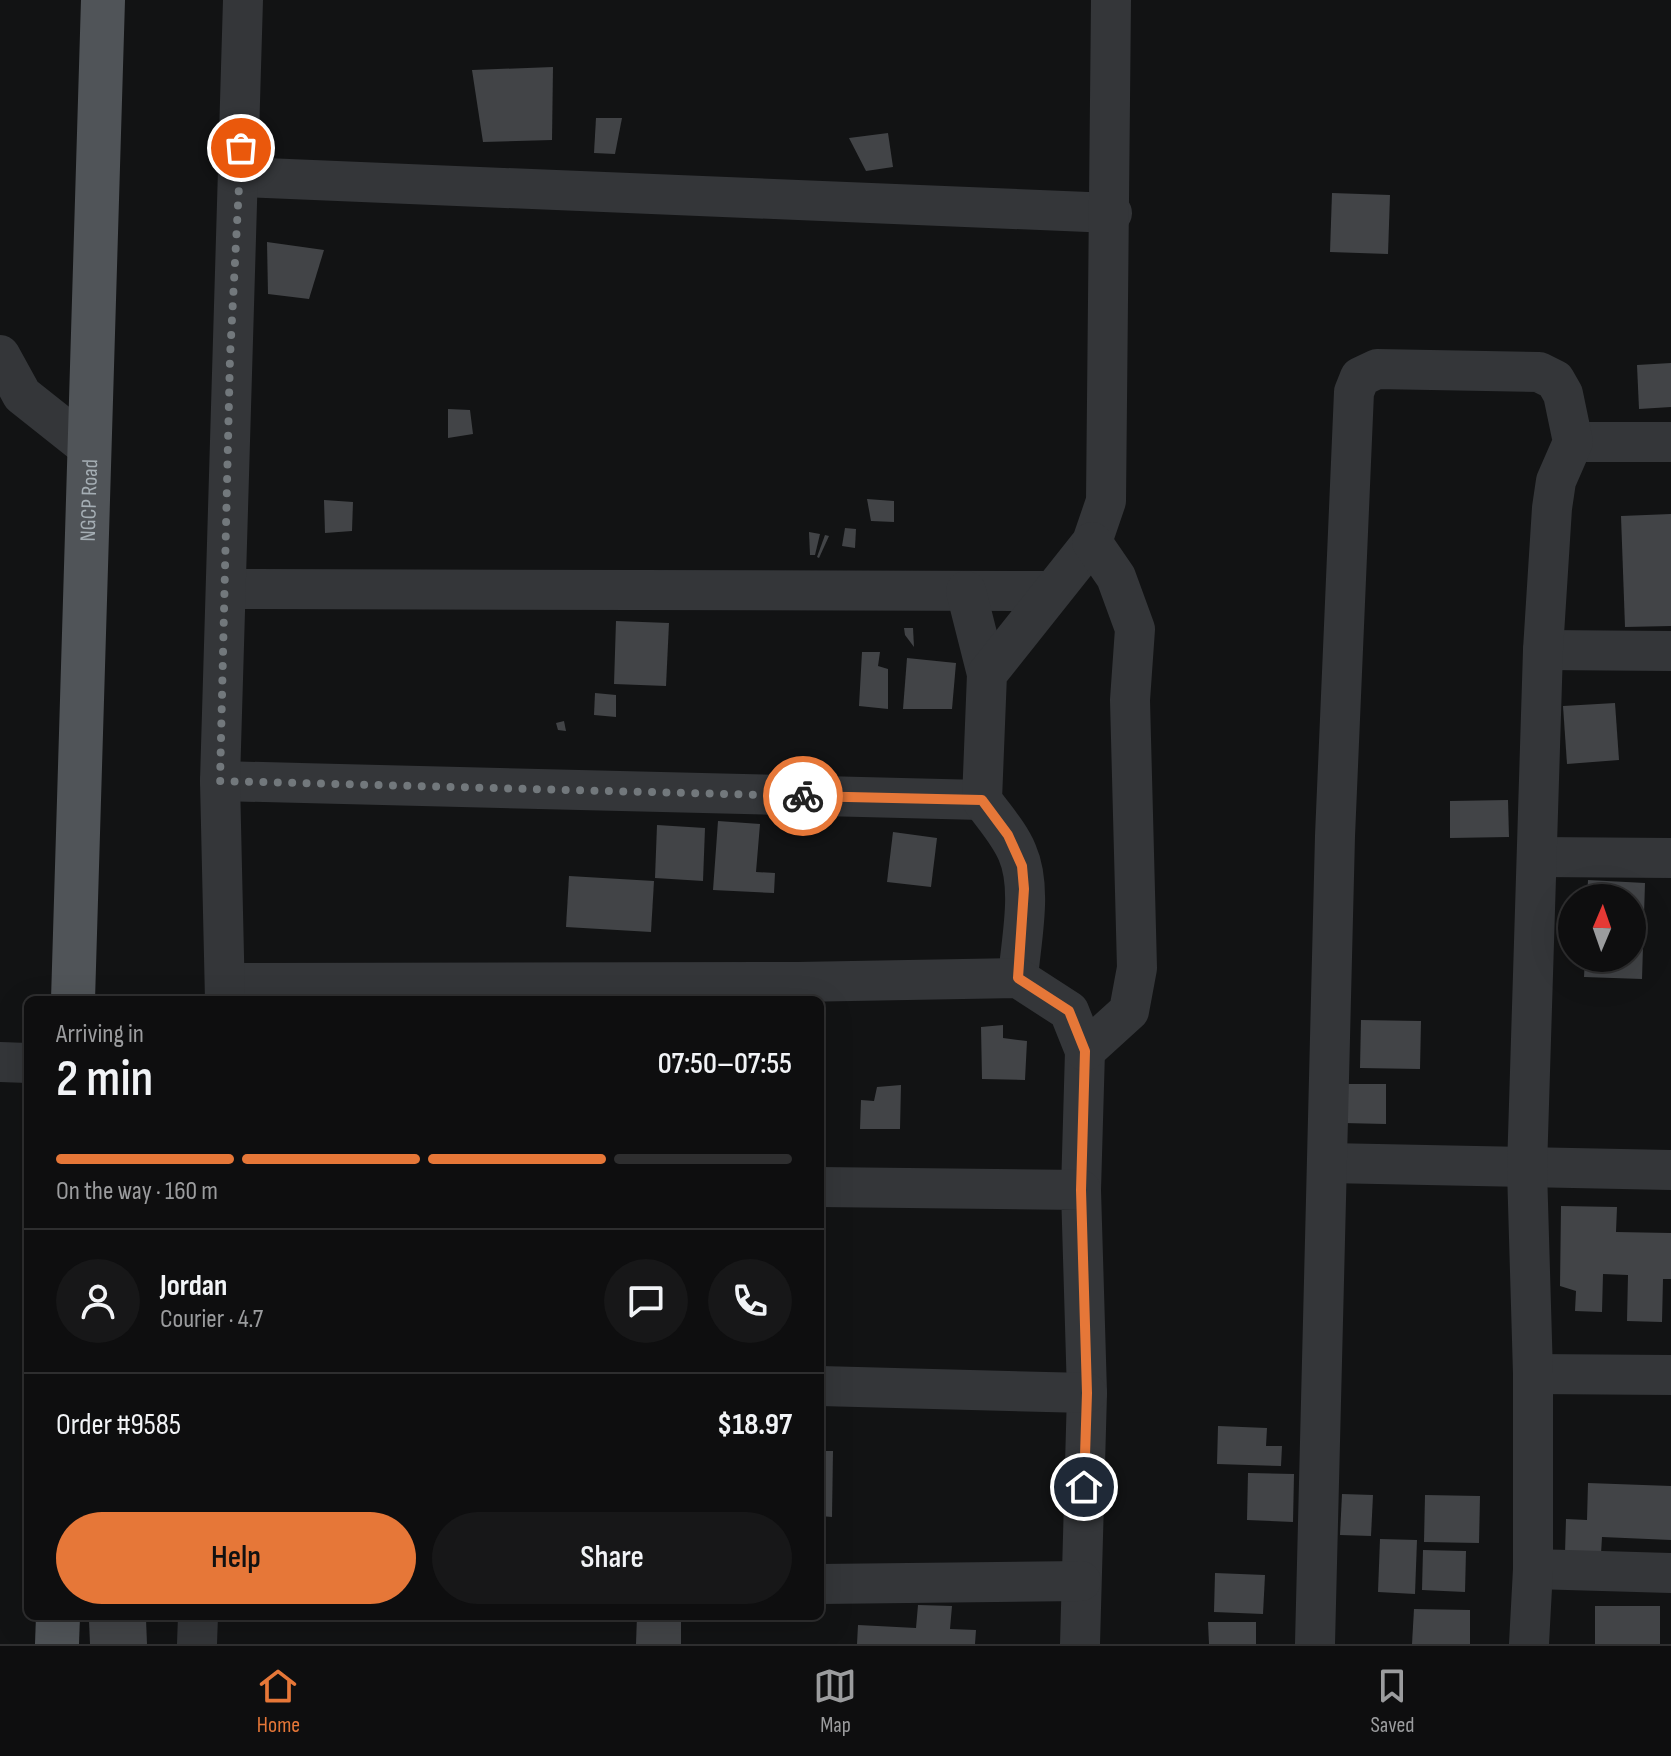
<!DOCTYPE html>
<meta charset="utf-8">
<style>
:root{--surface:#0e0e0f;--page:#171718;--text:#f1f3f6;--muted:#9b9c9e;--line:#2e2e2f;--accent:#e67738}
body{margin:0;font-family:"Sofia Sans Condensed",sans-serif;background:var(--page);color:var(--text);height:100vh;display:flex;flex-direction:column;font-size:30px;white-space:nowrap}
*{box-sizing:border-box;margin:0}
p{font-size:26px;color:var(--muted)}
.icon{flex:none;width:44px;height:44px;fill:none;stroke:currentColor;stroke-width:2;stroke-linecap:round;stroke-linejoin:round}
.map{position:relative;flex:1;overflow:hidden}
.drawer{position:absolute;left:24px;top:996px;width:800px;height:624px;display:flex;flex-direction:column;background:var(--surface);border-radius:12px;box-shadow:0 8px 32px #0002,0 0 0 2px var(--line)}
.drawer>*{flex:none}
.needle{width:52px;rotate:2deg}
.tools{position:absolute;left:1558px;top:884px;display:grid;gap:16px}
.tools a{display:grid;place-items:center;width:88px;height:88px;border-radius:50%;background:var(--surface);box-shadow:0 8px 32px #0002,0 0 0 2px var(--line);font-size:40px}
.pin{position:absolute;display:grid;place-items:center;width:68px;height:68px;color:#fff;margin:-34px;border:4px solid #fff;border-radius:50%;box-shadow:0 2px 8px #0007}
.courier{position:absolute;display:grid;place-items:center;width:80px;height:80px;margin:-40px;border:6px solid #e67738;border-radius:50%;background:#fff;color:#222;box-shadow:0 2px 10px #0007}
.headline em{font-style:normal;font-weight:600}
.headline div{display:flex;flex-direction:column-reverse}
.headline{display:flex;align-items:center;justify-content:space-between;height:136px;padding:0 32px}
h1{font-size:52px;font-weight:600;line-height:60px}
.bar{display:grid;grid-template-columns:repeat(4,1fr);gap:12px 8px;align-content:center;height:96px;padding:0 32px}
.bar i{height:10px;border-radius:6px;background:var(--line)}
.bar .selected{background:var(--accent)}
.bar p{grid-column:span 4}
.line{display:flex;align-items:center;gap:20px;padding:0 32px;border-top:2px solid var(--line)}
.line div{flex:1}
.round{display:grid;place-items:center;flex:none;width:84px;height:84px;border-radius:42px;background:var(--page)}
.button{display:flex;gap:16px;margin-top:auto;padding:16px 32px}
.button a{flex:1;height:92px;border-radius:48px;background:var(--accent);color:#111;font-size:32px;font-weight:600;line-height:92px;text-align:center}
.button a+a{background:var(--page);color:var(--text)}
.menu{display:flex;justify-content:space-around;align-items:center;height:112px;border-top:2px solid var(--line);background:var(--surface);font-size:22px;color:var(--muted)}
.menu a{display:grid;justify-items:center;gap:4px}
.menu .selected{color:var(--accent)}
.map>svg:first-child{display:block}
</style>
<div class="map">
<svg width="1671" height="1644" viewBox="0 0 1671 1644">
<rect width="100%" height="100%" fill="#121314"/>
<g fill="#424447">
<polygon points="553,67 552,140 483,142 472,70"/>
<polygon points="596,118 622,118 615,154 594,153"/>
<polygon points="888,133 893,167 866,171 849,138"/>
<polygon points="1332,193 1390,195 1388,254 1330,252"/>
<polygon points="267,242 324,250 309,299 268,294"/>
<polygon points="1671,363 1671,407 1639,409 1637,365"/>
<polygon points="448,409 470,410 473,434 448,438"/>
<polygon points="867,499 894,501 894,522 871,521"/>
<polygon points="324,500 353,502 352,531 325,533"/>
<polygon points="1671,514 1671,626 1625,627 1621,516"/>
<polygon points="845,528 856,529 855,548 842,546"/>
<polygon points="809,532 820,534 815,555 810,555"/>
<polygon points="825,535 829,536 819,558 817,557"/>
<polygon points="616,621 669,623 666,686 614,684"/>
<polygon points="904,628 913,628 914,647 905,635"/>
<polygon points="862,652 880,652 878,666 888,669 888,709 859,706"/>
<polygon points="907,658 956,663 952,709 903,709"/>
<polygon points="595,693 616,695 616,717 594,715"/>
<polygon points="1615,703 1619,760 1567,764 1563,706"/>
<polygon points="564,721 566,731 558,730 556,723"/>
<polygon points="1508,800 1509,837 1450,838 1450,801"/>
<polygon points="718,821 760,824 756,872 775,873 774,893 713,890"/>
<polygon points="657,825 705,828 703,881 655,878"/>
<polygon points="893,832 937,838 931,887 887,882"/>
<polygon points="569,876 654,881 651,932 566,927"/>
<polygon points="1588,880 1645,883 1642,979 1584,977 1585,958 1632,958 1632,898 1587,898"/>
<polygon points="1361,1020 1421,1021 1420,1069 1360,1068"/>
<polygon points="1003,1025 1003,1038 1027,1041 1025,1080 982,1079 981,1027"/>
<polygon points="1343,1084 1386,1084 1386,1124 1343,1123"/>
<polygon points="901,1085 900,1129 860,1129 861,1100 874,1101 877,1087"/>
<polygon points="1561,1206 1617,1207 1616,1232 1671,1233 1671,1279 1663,1279 1662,1322 1627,1321 1628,1275 1603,1274 1602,1312 1575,1311 1576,1291 1560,1286"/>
<polygon points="1218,1426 1267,1428 1266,1446 1282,1446 1281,1466 1217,1464"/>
<polygon points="820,1451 833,1451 832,1517 820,1516"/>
<polygon points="1248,1473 1294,1474 1293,1522 1247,1520"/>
<polygon points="1588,1483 1671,1486 1671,1540 1602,1537 1601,1554 1565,1553 1566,1519 1587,1520"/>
<polygon points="1342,1494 1373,1495 1371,1536 1340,1535"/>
<polygon points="1425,1495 1480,1496 1479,1543 1424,1542"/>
<polygon points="1380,1539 1417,1540 1415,1594 1378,1592"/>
<polygon points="1423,1550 1466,1551 1465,1592 1422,1590"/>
<polygon points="1215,1573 1265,1575 1263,1614 1214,1612"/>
<polygon points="918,1605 952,1606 950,1629 976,1630 975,1644 857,1644 858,1625 916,1628"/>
<rect x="1595" y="1606" width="65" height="38"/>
<polygon points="1414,1609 1470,1610 1470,1644 1412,1644"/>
<polygon points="637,1616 681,1616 681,1644 636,1644"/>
<polygon points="146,1619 147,1644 90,1644 89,1621"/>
<polygon points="1208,1622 1256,1622 1256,1644 1209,1644"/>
</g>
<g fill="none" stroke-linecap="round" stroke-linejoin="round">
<g stroke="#343639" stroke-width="40">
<polyline points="240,177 1112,213"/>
<polyline points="0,355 22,395 90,449"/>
<polyline points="1573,442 1671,442"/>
<polyline points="226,589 1052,591"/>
<polyline points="966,591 987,674"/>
<polyline points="1543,650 1671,651"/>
<polyline points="220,781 982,800"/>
<polyline points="1539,857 1671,858"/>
<path d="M1018,978C1021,940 1033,888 1017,852C1009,833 994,817 982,800L987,674L1092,542L1106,501L1111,0"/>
<polyline points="226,983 797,982 1018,978 1069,1011 1085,1051 1081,1190"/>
<polyline points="225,1000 220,781 243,0"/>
<polyline points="1085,1051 1129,1011 1137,968 1130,700 1135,629 1116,577 1092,542"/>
<polyline points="0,1062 28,1063"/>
<polyline points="1328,1163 1671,1170"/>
<polyline points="820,1187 1081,1190 1087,1393 1080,1644"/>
<polyline points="1533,1374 1671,1375"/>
<polyline points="820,1386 1087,1393"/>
<polyline points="1533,1569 1671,1573"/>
<polyline points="820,1584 1081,1581"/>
<polyline points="197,1644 198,1616"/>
<polyline points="1315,1644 1335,836 1354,392 1360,377 1377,369 1539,372 1555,380 1563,394 1573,442 1556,481 1552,508 1543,650 1527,1169 1533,1374 1533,1569 1529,1644"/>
</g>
<g stroke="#505458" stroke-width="44">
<path id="s1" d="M73,1000L103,0"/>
<polyline points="57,1644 58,1616"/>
</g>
</g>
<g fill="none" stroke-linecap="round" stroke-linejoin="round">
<polyline stroke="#72787c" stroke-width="8" stroke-dasharray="0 14.4" points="241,148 230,357 220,781 803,796"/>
<polyline stroke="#e67738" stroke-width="10" points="803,796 982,800 1008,835 1022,866 1024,889 1018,978 1069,1011 1085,1051 1081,1190 1087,1393 1084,1487"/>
</g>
<g text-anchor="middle" stroke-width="8" stroke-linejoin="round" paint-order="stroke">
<g font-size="22" fill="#a5aeb4" stroke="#0e0e0f">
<text dy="8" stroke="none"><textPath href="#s1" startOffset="500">NGCP Road</textPath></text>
</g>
</g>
</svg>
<div class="tools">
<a><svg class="needle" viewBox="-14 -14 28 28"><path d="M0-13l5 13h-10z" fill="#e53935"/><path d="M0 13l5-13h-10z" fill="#9b9c9e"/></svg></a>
</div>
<div class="pin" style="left:241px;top:148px;background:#ea580c"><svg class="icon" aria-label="bag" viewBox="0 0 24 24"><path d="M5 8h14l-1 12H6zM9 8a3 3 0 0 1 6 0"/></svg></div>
<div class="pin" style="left:1084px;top:1487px;background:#1f2937"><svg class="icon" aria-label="home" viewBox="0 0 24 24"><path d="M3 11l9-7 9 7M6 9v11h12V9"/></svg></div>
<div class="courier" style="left:803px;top:796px"><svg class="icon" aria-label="bike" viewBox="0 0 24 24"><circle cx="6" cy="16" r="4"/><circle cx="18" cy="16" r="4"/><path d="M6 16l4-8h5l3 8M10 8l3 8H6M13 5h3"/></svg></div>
<section class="drawer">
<div class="headline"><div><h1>2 min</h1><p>Arriving in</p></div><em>07:50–07:55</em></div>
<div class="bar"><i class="selected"></i><i class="selected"></i><i class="selected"></i><i></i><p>On the way · 160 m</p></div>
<div class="line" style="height:144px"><a class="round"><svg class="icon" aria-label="person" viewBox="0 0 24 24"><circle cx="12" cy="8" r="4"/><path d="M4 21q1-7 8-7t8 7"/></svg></a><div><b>Jordan</b><p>Courier · 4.7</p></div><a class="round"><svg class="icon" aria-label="chat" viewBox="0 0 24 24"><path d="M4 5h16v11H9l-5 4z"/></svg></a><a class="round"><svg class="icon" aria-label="phone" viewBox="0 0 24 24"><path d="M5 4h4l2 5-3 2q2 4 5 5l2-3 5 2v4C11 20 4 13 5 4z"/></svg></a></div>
<div class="line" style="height:104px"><div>Order #9585</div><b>$18.97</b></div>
<div class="button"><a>Help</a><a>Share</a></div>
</section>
</div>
<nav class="menu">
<a class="selected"><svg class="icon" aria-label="home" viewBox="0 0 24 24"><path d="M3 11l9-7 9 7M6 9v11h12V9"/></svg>Home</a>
<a><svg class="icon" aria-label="map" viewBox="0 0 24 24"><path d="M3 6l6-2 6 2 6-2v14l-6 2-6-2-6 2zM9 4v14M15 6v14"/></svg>Map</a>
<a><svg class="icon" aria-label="saved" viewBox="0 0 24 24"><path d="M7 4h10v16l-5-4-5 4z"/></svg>Saved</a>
</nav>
